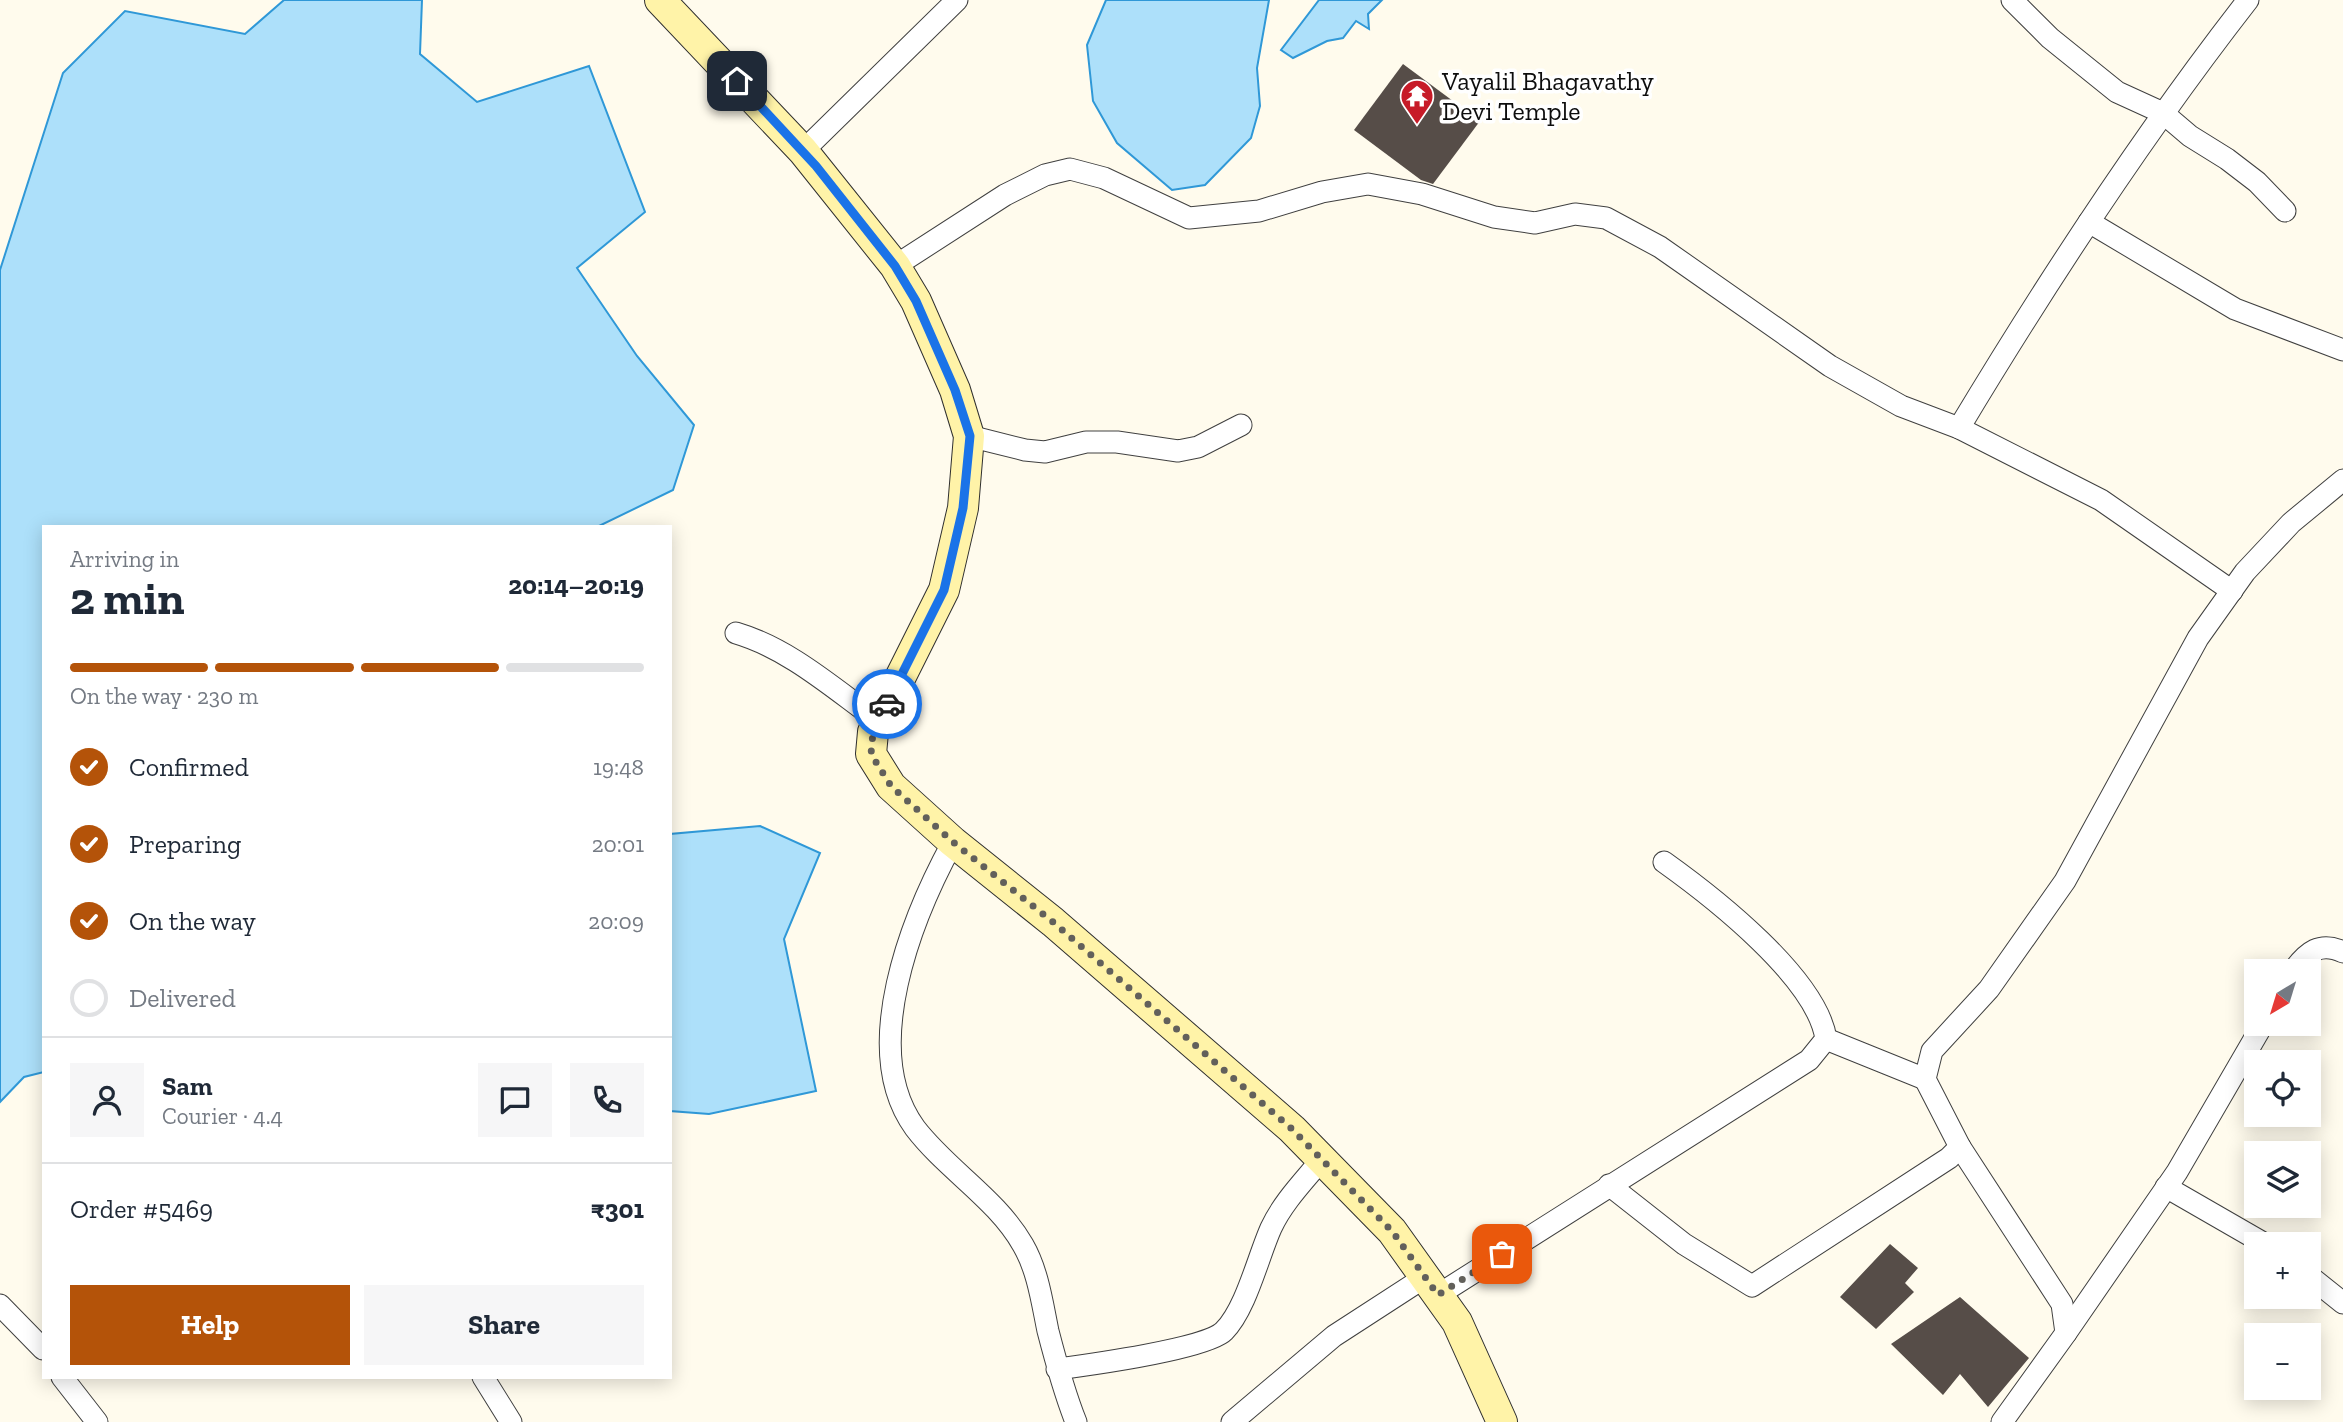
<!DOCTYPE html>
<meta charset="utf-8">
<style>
:root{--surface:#fff;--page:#f6f6f7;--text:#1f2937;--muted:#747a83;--line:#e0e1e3;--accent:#b45309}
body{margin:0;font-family:"Zilla Slab",serif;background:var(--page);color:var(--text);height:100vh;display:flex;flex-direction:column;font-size:26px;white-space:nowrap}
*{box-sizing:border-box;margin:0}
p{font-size:23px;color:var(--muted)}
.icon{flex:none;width:38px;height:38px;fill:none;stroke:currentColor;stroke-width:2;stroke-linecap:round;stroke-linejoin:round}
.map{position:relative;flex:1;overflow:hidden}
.side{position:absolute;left:42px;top:525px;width:630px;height:854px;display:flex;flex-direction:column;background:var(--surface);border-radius:0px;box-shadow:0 4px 18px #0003}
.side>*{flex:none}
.needle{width:46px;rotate:218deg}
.controls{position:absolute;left:2244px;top:959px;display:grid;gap:14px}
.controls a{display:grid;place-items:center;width:77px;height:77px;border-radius:0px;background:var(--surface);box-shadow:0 4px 18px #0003;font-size:35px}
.pin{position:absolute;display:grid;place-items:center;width:60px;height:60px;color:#fff;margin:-30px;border-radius:14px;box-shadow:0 4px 10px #0006}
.courier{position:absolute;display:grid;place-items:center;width:70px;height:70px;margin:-35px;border:5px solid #1a73e8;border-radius:50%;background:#fff;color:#222;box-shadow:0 2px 9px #0007}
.summary em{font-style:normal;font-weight:800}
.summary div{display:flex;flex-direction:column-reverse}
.summary{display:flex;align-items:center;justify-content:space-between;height:119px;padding:0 28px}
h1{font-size:46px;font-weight:800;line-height:52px}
.bar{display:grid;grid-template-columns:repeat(4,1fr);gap:10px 7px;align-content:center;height:84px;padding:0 28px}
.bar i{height:9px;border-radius:5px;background:var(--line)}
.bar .active{background:var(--accent)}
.bar p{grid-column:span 4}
.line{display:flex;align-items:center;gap:18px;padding:0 28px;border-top:2px solid var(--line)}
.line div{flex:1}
.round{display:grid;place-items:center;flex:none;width:74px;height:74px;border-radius:0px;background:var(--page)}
ol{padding:0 28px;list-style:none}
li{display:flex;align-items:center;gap:21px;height:77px}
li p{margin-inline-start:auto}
li .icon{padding:7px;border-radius:50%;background:var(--accent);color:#fff;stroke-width:4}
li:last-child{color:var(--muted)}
li i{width:38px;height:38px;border:4px solid var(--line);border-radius:50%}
.cta{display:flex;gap:14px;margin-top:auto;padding:14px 28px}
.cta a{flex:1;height:80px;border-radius:0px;background:var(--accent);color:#fff;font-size:28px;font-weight:800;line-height:80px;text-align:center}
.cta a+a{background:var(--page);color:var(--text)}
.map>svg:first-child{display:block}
</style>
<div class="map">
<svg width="2343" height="1422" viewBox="0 0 2343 1422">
<rect width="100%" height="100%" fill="#fffbed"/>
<g fill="#ade0fa" stroke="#2f98d7" stroke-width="2">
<polygon points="284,0 422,0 420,54 477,102 589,66 645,212 577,268 637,356 694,425 673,490 597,527 44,527 44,1072 24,1077 0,1102 0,270 63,73 125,11 245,34"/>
<polygon points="1106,0 1269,0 1257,68 1260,106 1251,138 1205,185 1172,190 1117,143 1093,101 1087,45"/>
<polygon points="1319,0 1382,0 1368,14 1369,29 1356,21 1343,38 1327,41 1293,58 1281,50"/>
<polygon points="760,826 820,853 784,939 816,1091 709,1114 670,1111 670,834"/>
</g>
<g fill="#564d48">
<polygon points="1403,64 1480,121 1433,184 1421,180 1354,130"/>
<polygon points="1890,1244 1918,1268 1905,1283 1914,1292 1876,1329 1840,1297"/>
<polygon points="1960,1297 2029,1358 1988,1407 1960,1374 1943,1395 1891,1344"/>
</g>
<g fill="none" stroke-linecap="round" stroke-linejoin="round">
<defs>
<g id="minor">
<polyline points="2012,0 2050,38 2117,92 2163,113 2190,136 2227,159 2257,182 2285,211"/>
<polyline points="803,151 957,0"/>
<polyline points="2089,222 2235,309 2343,350"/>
<polyline points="895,266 1005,195 1045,175 1070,169 1104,178 1189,218 1259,211 1322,192 1368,184 1422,194 1494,217 1535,223 1575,214 1606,218 1660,247 1830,366 1901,406 1959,428 2101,500 2232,591"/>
<path d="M1959,428C2048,280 2142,136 2248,0"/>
<polyline points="969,436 1025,450 1045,452 1086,442 1117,442 1178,451 1198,447 1241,425"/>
<path d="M736,633C790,649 834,689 879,721"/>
<path d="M953,842C912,917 858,1050 915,1128C947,1170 997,1199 1023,1245C1038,1271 1042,1302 1048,1331C1056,1362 1064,1392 1076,1422"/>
<path d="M2293,971C2307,952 2320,941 2343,952"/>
<polyline points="1826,1039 1925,1079"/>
<polyline points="1609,1185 1684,1244 1752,1286 1949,1158 1960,1147"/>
<polyline points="2166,1187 2265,1244"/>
<polyline points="2308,1275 2343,1303"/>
<path d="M1438,1295L1809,1060L1826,1039C1817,978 1713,897 1664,862"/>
<polyline points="0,1305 43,1349"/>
<polyline points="2066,1333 2177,1172 2263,1024"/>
<path d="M1057,1369C1087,1365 1207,1349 1224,1331C1246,1309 1258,1257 1271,1228C1283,1202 1304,1181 1322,1159"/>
<polyline points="62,1377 97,1422"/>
<polyline points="483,1377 511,1422"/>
<polyline points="1232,1422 1334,1336 1425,1277"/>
<polyline points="2002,1422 2066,1333 2062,1304 1960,1147 1925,1079 1932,1051 1989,989 2065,881 2198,638 2245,572 2291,523 2343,480"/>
</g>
<polyline id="secondary" points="660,0 803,151 895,266 916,301 955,390 969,436 963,508 944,590 873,732 871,754 891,786 953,842 1053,922 1292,1129 1392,1231 1457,1322 1502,1422"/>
</defs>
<use href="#minor" stroke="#404040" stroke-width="23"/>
<use href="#secondary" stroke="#2f2f2f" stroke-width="32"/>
<use href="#minor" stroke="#fff" stroke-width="21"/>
<use href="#secondary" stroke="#fff3a8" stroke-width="30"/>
</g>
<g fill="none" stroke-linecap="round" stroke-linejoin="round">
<polyline stroke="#62605b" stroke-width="7" stroke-dasharray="0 12.6" points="887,704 873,732 871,754 891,786 953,842 1053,922 1292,1129 1392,1231 1438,1295 1502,1254"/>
<polyline stroke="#1a73e8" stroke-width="9" points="737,81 816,166 895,266 916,301 955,390 970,436 963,508 944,590 887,704"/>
</g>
<defs>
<symbol id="temple-pin" viewBox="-11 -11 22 30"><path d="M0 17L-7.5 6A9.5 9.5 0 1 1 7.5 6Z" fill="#c71b28" stroke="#fff"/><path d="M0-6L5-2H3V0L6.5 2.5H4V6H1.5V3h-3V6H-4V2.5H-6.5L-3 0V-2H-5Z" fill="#fff"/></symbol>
</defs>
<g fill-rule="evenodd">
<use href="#temple-pin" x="1398" y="77" width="38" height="52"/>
</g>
<g text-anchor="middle" stroke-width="7" stroke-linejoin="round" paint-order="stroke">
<g font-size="26" fill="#0d0d0d" stroke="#fff" text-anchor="start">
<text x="1442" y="90">Vayalil Bhagavathy<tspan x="1442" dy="30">Devi Temple</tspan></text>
</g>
</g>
</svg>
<div class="controls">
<a><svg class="needle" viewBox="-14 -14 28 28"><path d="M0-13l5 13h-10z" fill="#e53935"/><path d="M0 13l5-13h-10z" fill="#747a83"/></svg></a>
<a><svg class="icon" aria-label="locate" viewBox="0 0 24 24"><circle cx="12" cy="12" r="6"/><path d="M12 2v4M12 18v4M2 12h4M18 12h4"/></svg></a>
<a><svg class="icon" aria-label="layers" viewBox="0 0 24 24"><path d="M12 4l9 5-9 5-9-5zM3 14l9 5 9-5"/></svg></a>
<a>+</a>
<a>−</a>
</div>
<div class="pin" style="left:1502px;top:1254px;background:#ea580c"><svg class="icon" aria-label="bag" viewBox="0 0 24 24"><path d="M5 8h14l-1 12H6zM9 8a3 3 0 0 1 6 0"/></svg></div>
<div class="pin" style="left:737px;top:81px;background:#1f2937"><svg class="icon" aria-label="home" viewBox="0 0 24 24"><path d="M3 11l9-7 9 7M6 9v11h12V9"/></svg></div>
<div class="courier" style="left:887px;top:704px"><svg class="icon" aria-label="car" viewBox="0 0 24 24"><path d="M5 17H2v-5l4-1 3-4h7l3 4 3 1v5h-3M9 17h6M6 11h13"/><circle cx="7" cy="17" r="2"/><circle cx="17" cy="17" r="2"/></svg></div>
<section class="side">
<div class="summary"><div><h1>2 min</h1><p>Arriving in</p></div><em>20:14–20:19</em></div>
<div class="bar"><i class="active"></i><i class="active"></i><i class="active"></i><i></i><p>On the way · 230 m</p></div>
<ol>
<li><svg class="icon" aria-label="check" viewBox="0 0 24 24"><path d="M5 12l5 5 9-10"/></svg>Confirmed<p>19:48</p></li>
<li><svg class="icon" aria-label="check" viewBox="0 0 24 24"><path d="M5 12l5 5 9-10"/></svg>Preparing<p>20:01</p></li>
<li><svg class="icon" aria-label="check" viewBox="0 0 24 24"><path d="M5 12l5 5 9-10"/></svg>On the way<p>20:09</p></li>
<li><i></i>Delivered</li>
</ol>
<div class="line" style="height:126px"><a class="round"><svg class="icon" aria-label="person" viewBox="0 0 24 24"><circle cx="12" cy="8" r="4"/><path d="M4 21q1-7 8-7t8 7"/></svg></a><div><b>Sam</b><p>Courier · 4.4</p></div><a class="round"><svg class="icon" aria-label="chat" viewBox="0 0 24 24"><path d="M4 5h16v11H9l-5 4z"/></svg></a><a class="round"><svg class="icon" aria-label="phone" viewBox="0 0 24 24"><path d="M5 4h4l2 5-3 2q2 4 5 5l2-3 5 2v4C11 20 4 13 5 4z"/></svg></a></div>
<div class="line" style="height:91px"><div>Order #5469</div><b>₹301</b></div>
<div class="cta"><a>Help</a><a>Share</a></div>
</section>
</div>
